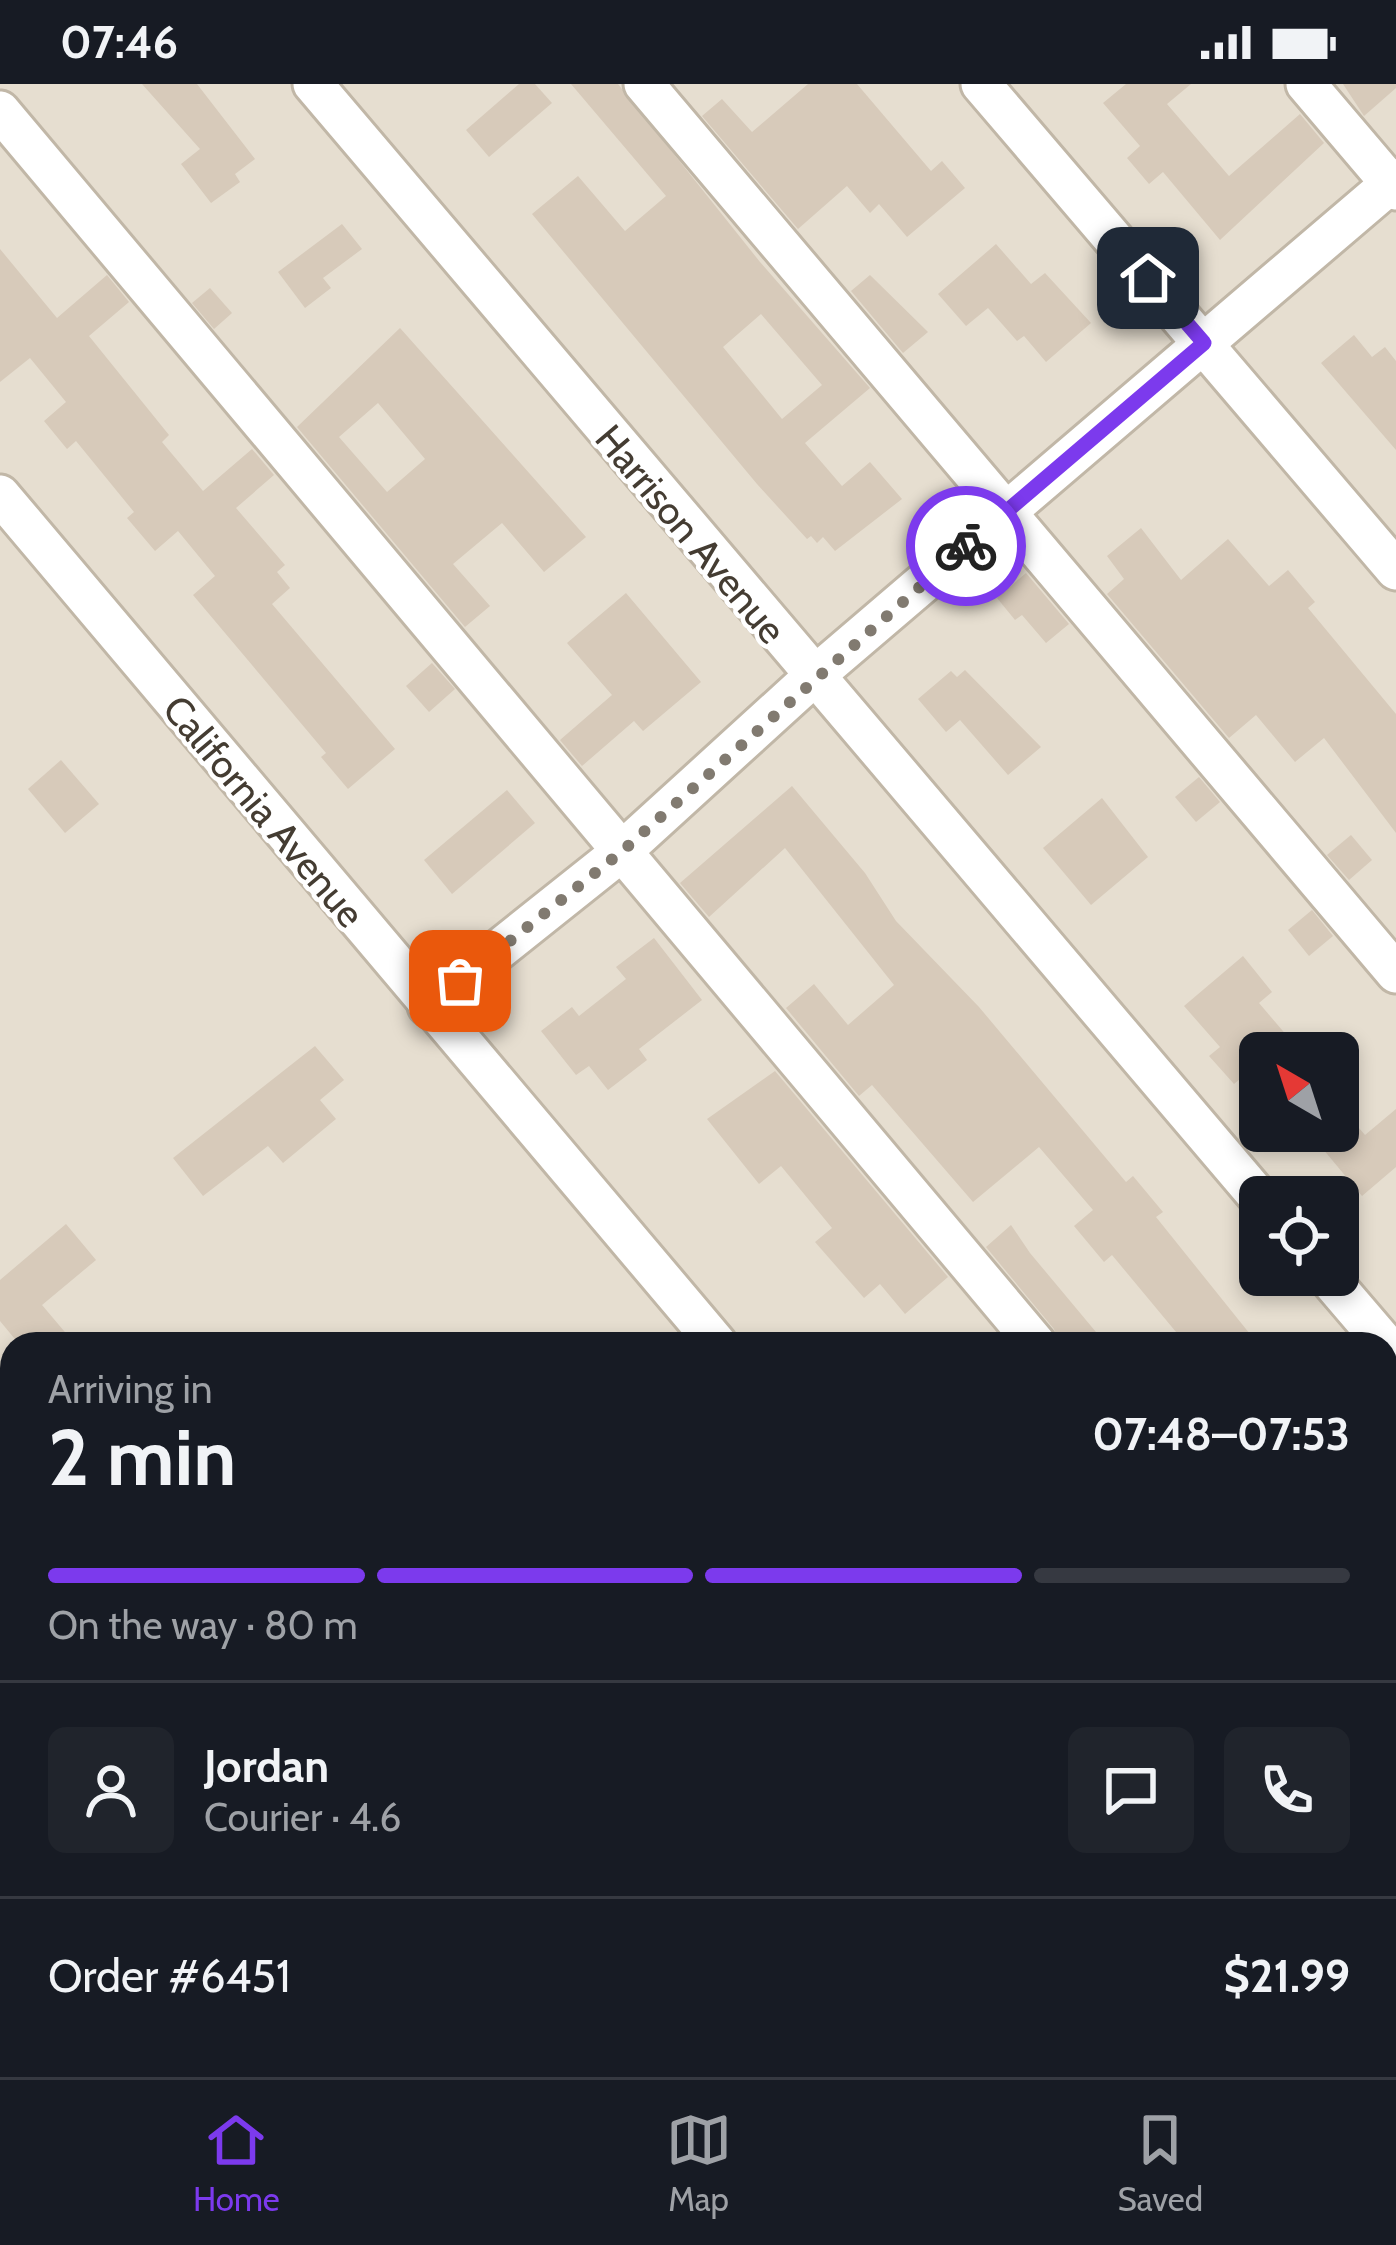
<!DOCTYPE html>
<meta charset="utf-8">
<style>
:root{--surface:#171b24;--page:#20242c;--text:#f1f3f6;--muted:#9ea1a6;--line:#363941;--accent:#7c3aed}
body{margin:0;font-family:Cabin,sans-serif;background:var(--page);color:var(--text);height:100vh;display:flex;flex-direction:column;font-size:45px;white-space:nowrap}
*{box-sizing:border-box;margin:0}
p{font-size:39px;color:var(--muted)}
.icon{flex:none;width:66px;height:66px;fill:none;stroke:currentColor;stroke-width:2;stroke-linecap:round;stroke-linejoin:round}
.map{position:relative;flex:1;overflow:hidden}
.side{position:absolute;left:0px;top:1248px;width:1398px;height:747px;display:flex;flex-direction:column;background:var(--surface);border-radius:36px 36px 0 0;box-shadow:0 6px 18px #0003}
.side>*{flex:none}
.needle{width:78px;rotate:321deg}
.tools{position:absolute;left:1239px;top:948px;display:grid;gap:24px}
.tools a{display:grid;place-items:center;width:120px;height:120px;border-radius:18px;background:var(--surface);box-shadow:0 6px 18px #0003;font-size:60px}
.pin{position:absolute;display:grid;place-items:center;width:102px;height:102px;color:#fff;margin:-51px;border-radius:24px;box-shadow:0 6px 18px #0006}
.courier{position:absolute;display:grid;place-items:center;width:120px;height:120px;margin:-60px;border:9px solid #7c3aed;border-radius:50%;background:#fff;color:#222;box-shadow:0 3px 15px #0007}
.headline em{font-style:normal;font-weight:800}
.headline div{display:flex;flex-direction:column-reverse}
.headline{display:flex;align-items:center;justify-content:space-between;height:204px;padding:0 48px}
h1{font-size:78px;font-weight:800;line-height:90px}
.bar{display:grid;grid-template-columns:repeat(4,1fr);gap:18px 12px;align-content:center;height:144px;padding:0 48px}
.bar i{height:15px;border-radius:9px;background:var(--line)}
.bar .on{background:var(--accent)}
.bar p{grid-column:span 4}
.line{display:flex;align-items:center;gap:30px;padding:0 48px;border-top:3px solid var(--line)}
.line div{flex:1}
.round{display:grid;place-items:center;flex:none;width:126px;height:126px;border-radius:18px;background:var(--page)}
.status{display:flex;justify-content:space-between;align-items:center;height:84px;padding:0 60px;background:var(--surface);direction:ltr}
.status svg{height:33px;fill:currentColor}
.tabs{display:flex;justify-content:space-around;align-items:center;height:168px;border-top:3px solid var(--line);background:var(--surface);font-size:33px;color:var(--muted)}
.tabs a{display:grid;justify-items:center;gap:6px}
.tabs .on{color:var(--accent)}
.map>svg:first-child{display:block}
</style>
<div class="status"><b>07:46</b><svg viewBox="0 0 49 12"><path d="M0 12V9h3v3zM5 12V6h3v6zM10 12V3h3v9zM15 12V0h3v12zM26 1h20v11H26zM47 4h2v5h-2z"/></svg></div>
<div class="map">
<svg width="1396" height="1993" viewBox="0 0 1396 1993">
<rect width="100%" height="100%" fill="#f2ede2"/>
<path fill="#e6ded0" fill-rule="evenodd" d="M0,0H1396V1993H0ZM1260,969H1338V1047H1260ZM1260,1113H1338V1191H1260ZM12,1260H1386V1983H12Z"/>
<polygon fill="#ece1cb" points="1396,1478 1396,1993 1370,1993 1362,1983 1386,1983 1386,1487"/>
<g fill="#d7caba" fill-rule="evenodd">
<polygon points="142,0 197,0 255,75 235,90 240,98 211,119 181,80 200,65"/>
<polygon points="519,0 535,0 552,19 489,73 466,46"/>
<path d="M571,0H618L760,178L870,304L805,359L842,402L870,378L902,415L835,467L823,453L817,459L811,452L807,455L757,400L532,130L578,92L625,147L666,112ZM761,230L822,301L782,335L723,263Z"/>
<polygon points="808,0 857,0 931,87 942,77 965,104 907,153 879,120 870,129 847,102 798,145 702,32 722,15 752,48"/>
<polygon points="1126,0 1191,0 1167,20 1229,92 1300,30 1324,59 1220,156 1163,88 1149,100 1127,74 1140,62 1103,19"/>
<polygon points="1343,0 1396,0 1396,4 1364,32"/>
<polygon points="342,140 362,165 323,194 331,204 305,224 278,188"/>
<polygon points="996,160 1031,200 1045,189 1091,239 1046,278 1024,252 1017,257 988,224 966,242 938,210"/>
<polygon points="0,165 57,234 107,191 129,218 89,252 169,351 162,358 203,407 252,365 274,391 236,424 285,481 277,488 290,504 272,520 395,665 348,705 321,673 326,669 193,511 215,492 178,447 155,467 127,434 134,428 76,357 67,365 44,337 66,318 30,274 0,298"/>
<polygon points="870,191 928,248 903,269 851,207"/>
<polygon points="210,204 232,229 214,245 192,219"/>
<path d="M400,244L586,453L544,488L502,439L453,480L490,522L465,543L297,343ZM378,319L425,375L387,408L339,353Z"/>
<polygon points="1354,251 1372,273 1385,263 1396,277 1396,366 1321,279"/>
<polygon points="1141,444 1181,496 1228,455 1269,502 1288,486 1315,518 1308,524 1396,630 1396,749 1324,654 1295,678 1256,631 1229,654 1107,510 1124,495 1107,472"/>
<polygon points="1026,489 1069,540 1046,559 1022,531 1015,536 997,514"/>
<polygon points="626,509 701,598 643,647 634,637 582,682 560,656 612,611 567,559"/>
<polygon points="432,579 455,605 429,628 406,602"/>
<polygon points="965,586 1041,663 1008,691 960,636 946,648 918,615 951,587 957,593"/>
<polygon points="61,676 99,720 65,749 28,705"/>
<polygon points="1199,693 1220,718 1196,738 1175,713"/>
<polygon points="792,702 865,789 896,837 979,923 1126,1098 1133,1092 1163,1128 1156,1133 1258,1260 1186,1260 1112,1171 1104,1178 1074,1142 1093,1126 1039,1063 973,1118 872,1001 859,1012 786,924 814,900 848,941 894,901 785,764 709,833 680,799"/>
<polygon points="507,706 535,739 452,810 424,776"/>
<polygon points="1102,714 1148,773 1091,821 1043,764"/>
<polygon points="1351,751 1372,776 1349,796 1327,771"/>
<polygon points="1312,826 1333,852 1309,872 1288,846"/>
<polygon points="654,854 702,916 639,965 647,976 608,1006 589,982 576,991 541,947 572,923 579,932 626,895 616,883"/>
<polygon points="1243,872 1272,908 1259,919 1288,953 1270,969 1260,969 1260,978 1234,1000 1209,972 1220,963 1184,922"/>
<polygon points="315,962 344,996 320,1016 336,1035 283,1079 268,1062 203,1112 173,1074"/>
<polygon points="775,987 948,1193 905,1230 880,1200 864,1214 815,1158 832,1144 781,1082 759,1100 707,1035"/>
<polygon points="1338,1020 1365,1051 1396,1025 1396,1083 1362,1112 1308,1047 1338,1047"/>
<polygon points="66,1140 96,1176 42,1221 75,1260 19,1260 0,1237 0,1196"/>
<polygon points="1011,1141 1030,1169 1106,1260 1059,1260 1054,1245 986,1163"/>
</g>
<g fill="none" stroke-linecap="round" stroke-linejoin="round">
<defs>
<g id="minor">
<polyline points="313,0 1260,1115"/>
<polyline points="644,0 1396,889"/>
<polyline points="981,0 1396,486"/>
<polyline points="1306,0 1396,106"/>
<polyline points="0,27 1036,1260"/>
<polyline points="0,411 717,1260"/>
<polyline points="428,922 620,769 812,594 1396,95"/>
<polyline points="1326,1191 1385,1260"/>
<polyline points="0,1372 12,1386"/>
<polyline points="0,1441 12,1430"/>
<polyline points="1386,1455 1396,1447"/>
<polyline points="674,1983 682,1993"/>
<polyline points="999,1983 1007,1993"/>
<polyline points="1336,1983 1344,1993"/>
<polyline points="758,1993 769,1983"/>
</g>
</defs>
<use href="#minor" stroke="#c1b7a7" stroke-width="45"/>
<use href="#minor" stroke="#fff" stroke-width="39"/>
</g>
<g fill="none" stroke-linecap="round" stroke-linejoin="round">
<polyline stroke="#817a70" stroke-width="12" stroke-dasharray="0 21.6" points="460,897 620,769 966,462"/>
<polyline stroke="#7c3aed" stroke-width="15" points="966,462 1204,259 1148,194"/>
</g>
<g text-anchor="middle" stroke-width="9" stroke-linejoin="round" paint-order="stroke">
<g font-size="39" fill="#443c32" stroke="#fff">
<text transform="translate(691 450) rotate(50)" y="14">Harrison Avenue</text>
<text transform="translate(264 727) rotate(50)" y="14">California Avenue</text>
</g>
</g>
</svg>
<div class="tools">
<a><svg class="needle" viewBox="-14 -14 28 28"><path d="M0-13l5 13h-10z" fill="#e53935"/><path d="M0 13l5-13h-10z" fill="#9ea1a6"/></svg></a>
<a><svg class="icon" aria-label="locate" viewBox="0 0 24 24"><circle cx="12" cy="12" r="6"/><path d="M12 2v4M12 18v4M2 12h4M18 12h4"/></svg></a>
</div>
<div class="pin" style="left:460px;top:897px;background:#ea580c"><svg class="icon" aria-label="bag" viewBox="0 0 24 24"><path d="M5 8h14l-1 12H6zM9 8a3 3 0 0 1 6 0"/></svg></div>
<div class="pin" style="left:1148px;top:194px;background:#1f2937"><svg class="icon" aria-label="home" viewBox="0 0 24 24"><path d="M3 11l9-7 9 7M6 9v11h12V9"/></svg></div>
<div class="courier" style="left:966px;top:462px"><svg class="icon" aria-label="bike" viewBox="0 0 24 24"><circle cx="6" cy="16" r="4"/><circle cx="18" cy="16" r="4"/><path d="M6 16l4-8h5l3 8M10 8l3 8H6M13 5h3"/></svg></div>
<section class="side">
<div class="headline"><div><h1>2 min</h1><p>Arriving in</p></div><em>07:48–07:53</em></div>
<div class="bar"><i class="on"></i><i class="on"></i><i class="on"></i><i></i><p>On the way · 80 m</p></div>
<div class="line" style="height:216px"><a class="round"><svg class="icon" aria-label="person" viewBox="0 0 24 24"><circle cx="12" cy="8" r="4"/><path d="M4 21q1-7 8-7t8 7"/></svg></a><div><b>Jordan</b><p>Courier · 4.6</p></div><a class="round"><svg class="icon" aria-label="chat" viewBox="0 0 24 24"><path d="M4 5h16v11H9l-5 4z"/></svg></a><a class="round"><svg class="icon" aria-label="phone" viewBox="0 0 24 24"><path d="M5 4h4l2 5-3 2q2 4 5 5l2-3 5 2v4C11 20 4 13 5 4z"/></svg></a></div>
<div class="line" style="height:156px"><div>Order #6451</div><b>$21.99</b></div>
</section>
</div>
<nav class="tabs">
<a class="on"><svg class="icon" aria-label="home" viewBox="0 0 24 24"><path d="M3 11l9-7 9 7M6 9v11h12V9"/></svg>Home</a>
<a><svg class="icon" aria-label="map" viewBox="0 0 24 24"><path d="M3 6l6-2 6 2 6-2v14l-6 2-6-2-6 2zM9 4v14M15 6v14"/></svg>Map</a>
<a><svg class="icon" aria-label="saved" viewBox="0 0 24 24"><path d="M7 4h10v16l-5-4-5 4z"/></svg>Saved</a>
</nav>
